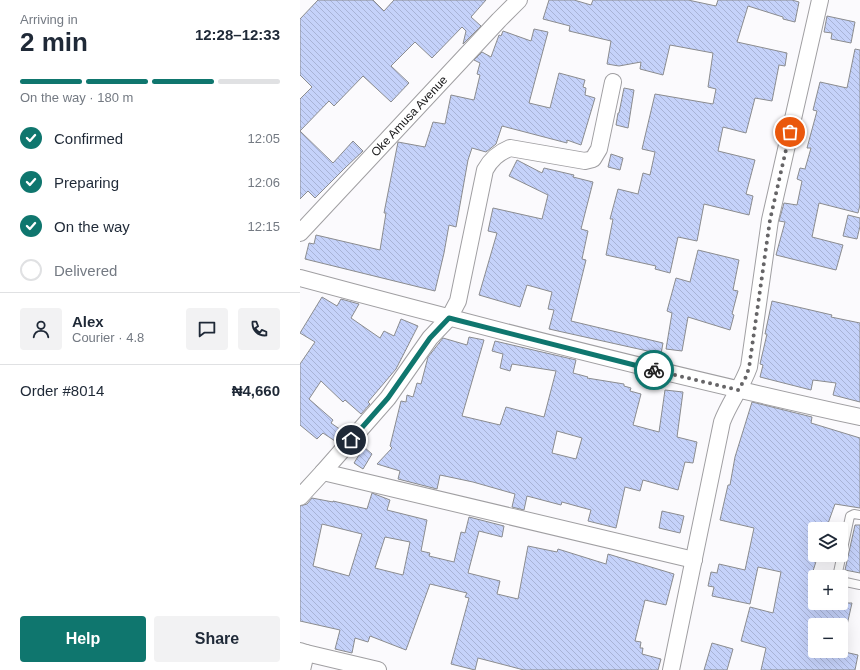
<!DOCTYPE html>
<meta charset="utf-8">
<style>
:root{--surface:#fff;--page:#f2f2f3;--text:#1f2937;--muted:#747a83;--line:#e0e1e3;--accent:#0f766e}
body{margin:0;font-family:Helvetica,sans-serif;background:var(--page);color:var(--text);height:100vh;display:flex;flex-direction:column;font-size:15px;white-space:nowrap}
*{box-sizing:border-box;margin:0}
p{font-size:13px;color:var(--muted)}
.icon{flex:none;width:22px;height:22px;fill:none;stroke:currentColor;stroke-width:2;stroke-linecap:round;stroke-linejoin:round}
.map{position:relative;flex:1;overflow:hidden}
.details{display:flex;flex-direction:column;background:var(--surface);width:300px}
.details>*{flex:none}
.controls{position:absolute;left:508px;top:522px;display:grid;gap:8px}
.controls a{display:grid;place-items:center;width:40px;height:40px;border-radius:4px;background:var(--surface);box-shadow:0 4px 16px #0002;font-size:20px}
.pin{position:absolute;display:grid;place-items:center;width:34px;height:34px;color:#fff;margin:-17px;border:2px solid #fff;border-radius:50%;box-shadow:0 1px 4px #0007}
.courier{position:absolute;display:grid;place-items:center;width:40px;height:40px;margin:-20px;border:3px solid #0f766e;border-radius:50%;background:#fff;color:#222;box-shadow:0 1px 5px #0007}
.overview em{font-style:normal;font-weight:700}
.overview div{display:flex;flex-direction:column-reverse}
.overview{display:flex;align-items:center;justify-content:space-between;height:68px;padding:0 20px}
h1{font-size:26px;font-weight:700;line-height:30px}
.bar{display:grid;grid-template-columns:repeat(4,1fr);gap:6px 4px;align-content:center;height:48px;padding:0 20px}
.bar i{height:5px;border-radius:3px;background:var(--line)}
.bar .selected{background:var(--accent)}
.bar p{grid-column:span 4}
.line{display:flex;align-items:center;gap:10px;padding:0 20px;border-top:1px solid var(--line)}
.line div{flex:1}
.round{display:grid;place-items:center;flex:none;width:42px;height:42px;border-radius:4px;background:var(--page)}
ol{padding:0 20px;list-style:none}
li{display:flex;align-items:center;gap:12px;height:44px}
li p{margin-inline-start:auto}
li .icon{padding:4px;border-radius:50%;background:var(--accent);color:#fff;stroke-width:4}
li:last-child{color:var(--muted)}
li i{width:22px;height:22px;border:2px solid var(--line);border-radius:50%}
.primary-button{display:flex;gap:8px;margin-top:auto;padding:8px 20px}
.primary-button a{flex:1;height:46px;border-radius:4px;background:var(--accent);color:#fff;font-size:16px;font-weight:700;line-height:46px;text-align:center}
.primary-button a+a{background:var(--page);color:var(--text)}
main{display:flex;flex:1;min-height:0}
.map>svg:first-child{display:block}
</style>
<main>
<section class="details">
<div class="overview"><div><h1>2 min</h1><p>Arriving in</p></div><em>12:28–12:33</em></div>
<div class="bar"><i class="selected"></i><i class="selected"></i><i class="selected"></i><i></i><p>On the way · 180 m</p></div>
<ol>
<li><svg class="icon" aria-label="check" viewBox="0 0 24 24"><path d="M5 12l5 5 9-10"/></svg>Confirmed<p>12:05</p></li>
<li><svg class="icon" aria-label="check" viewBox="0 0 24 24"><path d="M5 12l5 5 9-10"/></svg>Preparing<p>12:06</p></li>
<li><svg class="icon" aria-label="check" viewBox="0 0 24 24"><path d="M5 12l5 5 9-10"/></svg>On the way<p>12:15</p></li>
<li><i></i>Delivered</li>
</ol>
<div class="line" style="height:72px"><a class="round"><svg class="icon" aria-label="person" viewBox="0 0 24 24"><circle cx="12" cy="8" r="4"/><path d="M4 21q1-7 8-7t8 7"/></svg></a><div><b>Alex</b><p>Courier · 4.8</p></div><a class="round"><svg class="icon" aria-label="chat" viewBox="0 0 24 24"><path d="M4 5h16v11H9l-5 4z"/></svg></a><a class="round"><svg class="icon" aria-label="phone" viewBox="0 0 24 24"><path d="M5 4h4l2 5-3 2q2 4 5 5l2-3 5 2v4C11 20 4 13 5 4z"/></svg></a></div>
<div class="line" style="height:52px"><div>Order #8014</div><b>₦4,660</b></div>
<div class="primary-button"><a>Help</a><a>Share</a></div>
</section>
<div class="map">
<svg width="560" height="670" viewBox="0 0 560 670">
<defs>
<pattern id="building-back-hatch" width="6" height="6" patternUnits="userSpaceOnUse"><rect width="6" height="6" fill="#c5d2fa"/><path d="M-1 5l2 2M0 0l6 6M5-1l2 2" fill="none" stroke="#a8b3d6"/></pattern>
</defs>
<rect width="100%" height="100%" fill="#fbfafd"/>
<g fill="url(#building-back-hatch)" stroke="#8b8c8f" fill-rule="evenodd">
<polygon points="18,0 73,0 84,11 94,0 186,0 171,17 181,26 163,44 166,31 162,27 132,58 115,42 91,66 109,83 91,102 63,76 34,106 29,101 0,131 33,163 53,141 63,151 46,167 15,198 8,191 0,199 0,99 12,87 0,75 0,19"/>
<polygon points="249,0 274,0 291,5 293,0 388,0 416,6 418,0 492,0 499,2 495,22 483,19 483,17 448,6 437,42 487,53 485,66 479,65 472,101 455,98 446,133 423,127 418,151 455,160 446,194 453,196 449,215 404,204 397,241 378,237 370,273 355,269 356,266 306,255 313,219 310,219 318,189 338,194 343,173 350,175 355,152 342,149 355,94 413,104 416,89 408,87 413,53 370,45 363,75 340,69 341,62 319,66 307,64 311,41 269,31 270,26 243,19"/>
<polygon points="527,16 555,22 551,43 531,39 532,33 524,32"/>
<polygon points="234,29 248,32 229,103 250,108 259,73 285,80 283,87 286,88 285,95 295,98 281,145 267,140 267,143 202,126 196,144 186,152 172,148 168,160 156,227 149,225 144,253 135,291 5,259 9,243 14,244 16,235 80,250 86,213 84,213 98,142 125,147 133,122 145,124 151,95 174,100 180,75 177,74 180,63 174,60 182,52 191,57 199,35 201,36 203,31 231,41"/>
<polygon points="555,49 560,50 560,205 558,213 519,203 512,237 543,245 536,270 476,255 485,222 479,221 484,203 497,205 502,181 497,179 500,168 505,169 511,148 507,148 517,111 513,110 520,82 547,88"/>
<polygon points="324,88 334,90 328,128 316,125 318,113 319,113"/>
<polygon points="311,154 323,158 320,170 308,167"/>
<polygon points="217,160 242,173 244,168 274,175 273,177 293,182 281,229 288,231 282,259 286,260 271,321 363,343 361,354 249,329 254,310 248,309 252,292 227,285 220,307 179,295 197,233 188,231 193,208 242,219 248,195 209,176"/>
<polygon points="548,215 560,218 560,226 557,239 543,236"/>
<polygon points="398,250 439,260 433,290 438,291 432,314 434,315 430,330 388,317 382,351 366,349 372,313 367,311 376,278 390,282"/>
<polygon points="22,297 37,306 41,299 59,304 51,318 80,338 84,331 94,336 101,319 118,326 96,369 68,402 70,404 61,414 45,400 43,402 21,381 9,399 33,420 31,423 41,430 35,441 23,433 17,439 0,425 0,364 15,342 0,333"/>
<polygon points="472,301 532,315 531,317 560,323 560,402 533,395 536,383 513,380 511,390 460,377 463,365 460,364 467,334 465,334"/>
<path d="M169,337L184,340L162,416L200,425L206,407L244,417L256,371L212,364L210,371L200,368L203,354L192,351L195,341L276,360L273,373L288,377L287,378L324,384V386L331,388L330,391L341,394L333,425L359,432L365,390L383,392L377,437L397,442L393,463L385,462L378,490L343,480L340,491L325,487L316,528L288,521L291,510L262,502L261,505L227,496L224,510L212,507L215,494L173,482L140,475L137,489L98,479L100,471L77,464L92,448L90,446L101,401L106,402L107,395L113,397L117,383L121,384L128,357L143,338L167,345ZM257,431L282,438L276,459L252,453Z"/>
<polygon points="452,402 512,417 511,423 560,438 560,508 535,504 526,529 515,529 515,555 518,555 509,584 515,585 515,603 552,603 547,625 528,625 515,622 515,651 540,651 558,655 555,670 461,670 466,648 441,641 450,607 473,613 481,572 458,567 450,604 412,596 414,587 408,586 411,572 417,573 419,564 445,570 454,528 420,520 428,485 430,485 435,457"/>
<polygon points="64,447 72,454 63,469 54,463"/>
<path d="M72,493L90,500L87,510L127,520L121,551L130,553L129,556L154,562L161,532L165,533L169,517L204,526L202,537L179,531L168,573L200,581L197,594L218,599L228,546L257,552L258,549L306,564L308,554L374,574L366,605L345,600L335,641L341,642L340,648H343L342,654L361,659L358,670H224L178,658L175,670L151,664L169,598L165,597L167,593L130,584L106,650L70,636L68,642L55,638L52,653L35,649L40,630L0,621V506L7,504L12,498L33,502V501L67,509ZM22,524L62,534L49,576L13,566ZM85,537L110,542L103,575L75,568Z"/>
<polygon points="362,511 384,516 380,533 359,528"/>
<polygon points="555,525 560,525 560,573 545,570"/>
<polygon points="412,643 433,649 427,670 404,670"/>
</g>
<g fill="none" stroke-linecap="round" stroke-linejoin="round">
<defs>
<g id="lane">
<polyline points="537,577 550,516 554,514 560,515"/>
<polyline points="541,581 560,585"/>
</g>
<g id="street">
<path id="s1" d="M0,233L199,20L219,0"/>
<path d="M0,278C186,328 372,376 560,417"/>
<polyline points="23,472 394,560"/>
<path d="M0,497L23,472L88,398L130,338L149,318L158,301L185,170C191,159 198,153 210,148L285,161L293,159L299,149L313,82"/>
<polyline points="0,651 6,653 2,670"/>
<polyline points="6,653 78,670"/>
<path d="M371,670L422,422C429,403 442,387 449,367L470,220L520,0"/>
</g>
</defs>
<use href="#lane" stroke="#a09fa2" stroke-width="10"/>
<use href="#street" stroke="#a09fa2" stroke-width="18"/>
<use href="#lane" stroke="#fff" stroke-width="8"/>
<use href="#street" stroke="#fff" stroke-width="16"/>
</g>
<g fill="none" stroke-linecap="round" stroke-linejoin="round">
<polyline stroke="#666567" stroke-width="4" stroke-dasharray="0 7.2" points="354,370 438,390 445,379 449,368 470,220 490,132"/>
<polyline stroke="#0f766e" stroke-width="5" points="51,440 88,398 130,338 149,318 354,370"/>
</g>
<g text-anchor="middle" stroke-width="3" stroke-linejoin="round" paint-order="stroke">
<g font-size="12" fill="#151516" stroke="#fff">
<text dy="4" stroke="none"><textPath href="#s1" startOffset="160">Oke Amusa Avenue</textPath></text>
</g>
</g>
</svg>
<div class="controls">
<a><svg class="icon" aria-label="layers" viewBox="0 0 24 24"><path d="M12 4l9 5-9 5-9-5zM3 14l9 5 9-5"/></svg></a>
<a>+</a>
<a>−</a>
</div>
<div class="pin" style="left:490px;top:132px;background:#ea580c"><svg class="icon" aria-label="bag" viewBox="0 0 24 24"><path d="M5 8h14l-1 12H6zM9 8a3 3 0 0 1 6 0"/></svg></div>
<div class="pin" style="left:51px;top:440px;background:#1f2937"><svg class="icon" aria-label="home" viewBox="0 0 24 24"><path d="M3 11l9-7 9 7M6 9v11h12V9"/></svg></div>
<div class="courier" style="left:354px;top:370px"><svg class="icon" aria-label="bike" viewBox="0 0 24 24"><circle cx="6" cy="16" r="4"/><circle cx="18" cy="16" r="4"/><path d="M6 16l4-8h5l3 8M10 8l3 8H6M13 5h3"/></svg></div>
</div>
</main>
